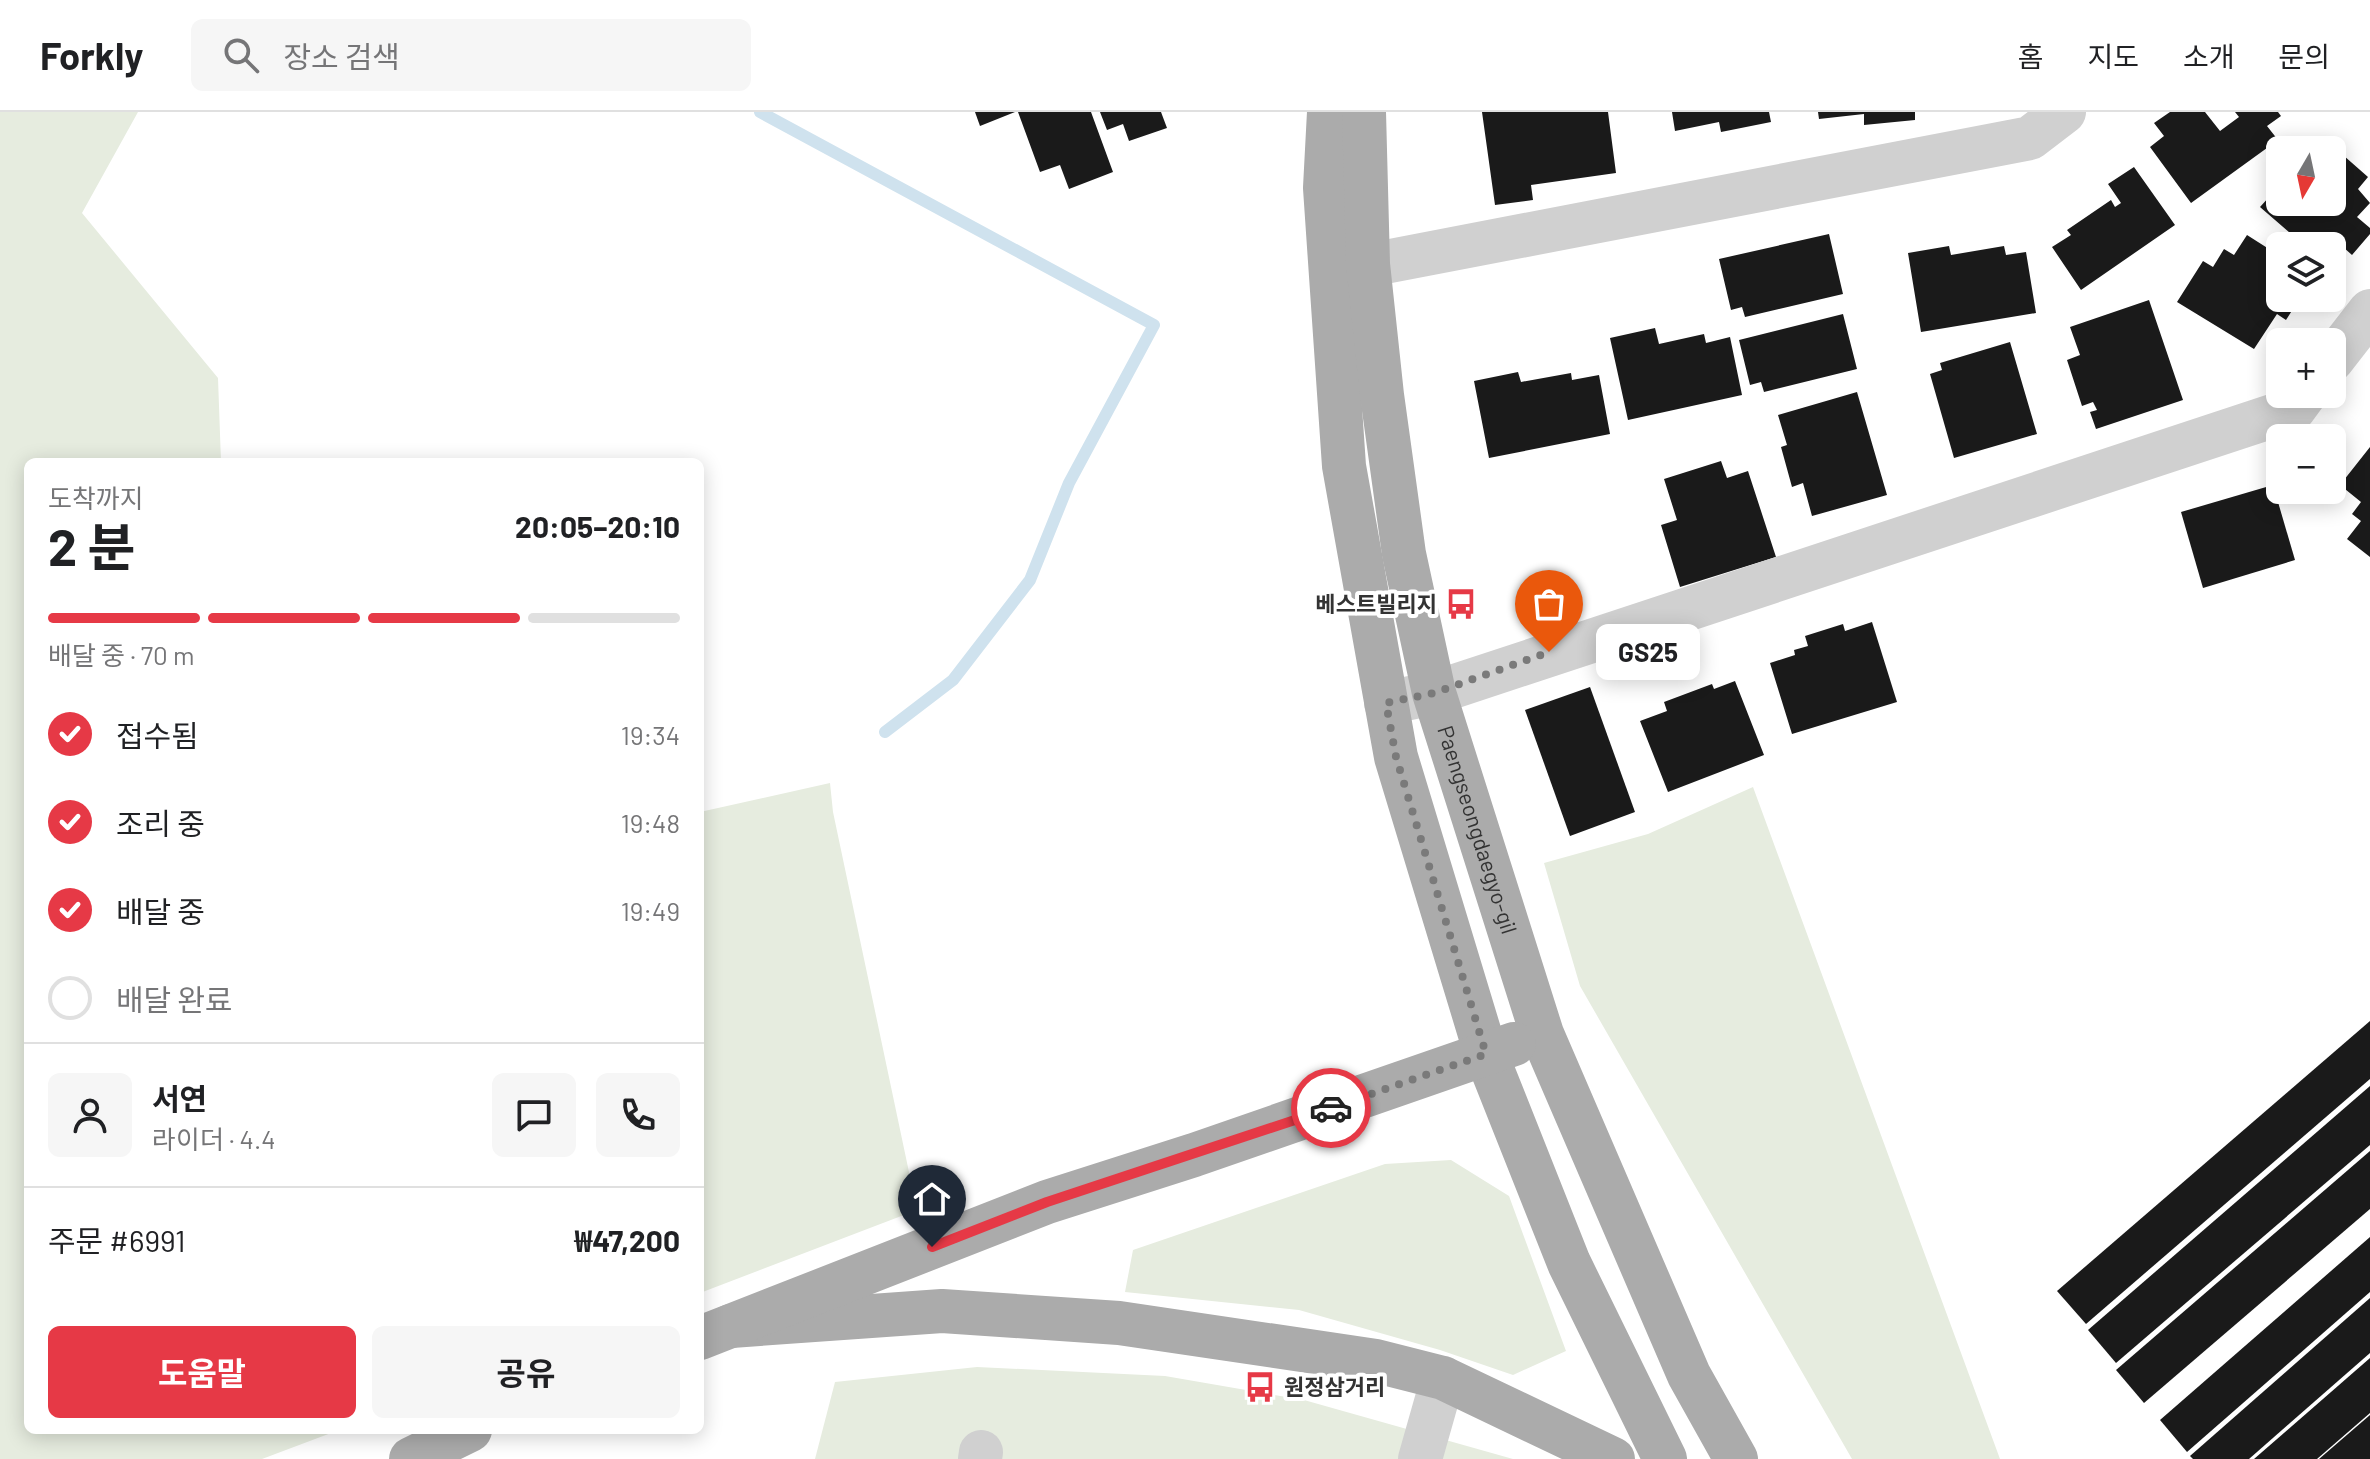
<!DOCTYPE html>
<html lang="ko">
<meta charset="utf-8">
<style>
:root{--surface:#fff;--page:#f6f6f6;--text:#202124;--muted:#757577;--line:#e0e0e0;--accent:#e63946}
body{margin:0;font-family:Barlow,"Noto Sans KR",sans-serif;background:var(--page);color:var(--text);height:100vh;display:flex;flex-direction:column;font-size:30px;white-space:nowrap}
*{box-sizing:border-box;margin:0}
p{font-size:26px;color:var(--muted)}
.icon{flex:none;width:44px;height:44px;fill:none;stroke:currentColor;stroke-width:2;stroke-linecap:round;stroke-linejoin:round}
.map{position:relative;flex:1;overflow:hidden}
.sheet{position:absolute;left:24px;top:346px;width:680px;height:976px;display:flex;flex-direction:column;background:var(--surface);border-radius:12px;box-shadow:0 4px 20px #0003}
.sheet>*{flex:none}
.needle{width:52px;rotate:189deg}
.controls{position:absolute;left:2266px;top:24px;display:grid;gap:16px}
.controls a{display:grid;place-items:center;width:80px;height:80px;border-radius:12px;background:var(--surface);box-shadow:0 4px 20px #0003;font-size:40px}
.pin{position:absolute;display:grid;place-items:center;width:68px;height:68px;color:#fff;margin:-82px -34px;border-radius:50% 50% 50% 0;rotate:-45deg;box-shadow:0 0 8px #0007}
.pin .icon{rotate:45deg}
.courier{position:absolute;display:grid;place-items:center;width:80px;height:80px;margin:-40px;border:6px solid #e63946;border-radius:50%;background:#fff;color:#222;box-shadow:0 2px 10px #0007}
.bubble{position:absolute;height:56px;border-radius:12px;background:var(--surface);box-shadow:0 4px 20px #0003;font-size:26px;font-weight:700;line-height:56px;text-align:center}
.summary em{font-style:normal;font-weight:700}
.summary div{display:flex;flex-direction:column-reverse}
.summary{display:flex;align-items:center;justify-content:space-between;height:136px;padding:0 24px}
h1{font-size:52px;font-weight:700;line-height:60px}
.bar{display:grid;grid-template-columns:repeat(4,1fr);gap:12px 8px;align-content:center;height:96px;padding:0 24px}
.bar i{height:10px;border-radius:6px;background:var(--line)}
.bar .active{background:var(--accent)}
.bar p{grid-column:span 4}
.line{display:flex;align-items:center;gap:20px;padding:0 24px;border-top:2px solid var(--line)}
.line div{flex:1}
.round{display:grid;place-items:center;flex:none;width:84px;height:84px;border-radius:12px;background:var(--page)}
ol{padding:0 24px;list-style:none}
li{display:flex;align-items:center;gap:24px;height:88px}
li p{margin-inline-start:auto}
li .icon{padding:8px;border-radius:50%;background:var(--accent);color:#fff;stroke-width:4}
li:last-child{color:var(--muted)}
li i{width:44px;height:44px;border:4px solid var(--line);border-radius:50%}
.cta{display:flex;gap:16px;margin-top:auto;padding:16px 24px}
.cta a{flex:1;height:92px;border-radius:12px;background:var(--accent);color:#fff;font-size:32px;font-weight:700;line-height:92px;text-align:center}
.cta a+a{background:var(--page);color:var(--text)}
header{display:flex;align-items:center;gap:48px;box-sizing:border-box;height:112px;padding:0 40px;background:var(--surface);border-bottom:2px solid var(--line)}
header strong{font-size:38px}
nav{display:flex;gap:44px;margin-inline-start:auto;font-size:28px}
.search{width:560px;height:72px;background:var(--page);display:flex;align-items:center;gap:20px;box-sizing:border-box;padding:0 28px;border-radius:12px;color:var(--muted);font-size:30px}
.map>svg:first-child{display:block}
</style>
<header>
<strong>Forkly</strong>
<div class="search"><svg class="icon" aria-label="search" viewBox="0 0 24 24"><circle cx="10" cy="10" r="6"/><path d="M15 15l6 6"/></svg>장소 검색</div>
<nav><a>홈</a><a>지도</a><a>소개</a><a>문의</a></nav>
</header>
<div class="map">
<svg width="2370" height="1347" viewBox="0 0 2370 1347">
<rect width="100%" height="100%" fill="#fff"/>
<g fill="#e6ecdf">
<polygon points="0,0 138,0 82,101 218,266 221,350 28,350 28,1318 339,1318 262,1347 0,1347"/>
<polygon points="830,671 833,700 917,1098 700,1181 700,700"/>
<polygon points="1753,675 2000,1347 1852,1347 1580,874 1544,751 1648,722"/>
<polygon points="1451,1048 1509,1084 1566,1239 1513,1263 1440,1238 1299,1198 1125,1180 1133,1138 1385,1052"/>
<polygon points="977,1255 1165,1264 1304,1288 1513,1347 815,1347 835,1270"/>
</g>
<g fill="none" stroke-linecap="round" stroke-linejoin="round">
<polyline stroke="#cfe2ee" stroke-width="12" points="760,0 1154,213 1069,371 1030,468 953,568 885,620"/>
</g>
<g fill="#1a1a1a">
<polygon points="975,0 1015,0 980,14"/>
<polygon points="1018,0 1091,0 1113,60 1069,77 1060,53 1040,60"/>
<polygon points="1100,0 1161,0 1167,16 1129,29 1123,12 1107,18"/>
<polygon points="1482,0 1608,0 1616,61 1531,73 1533,88 1495,93"/>
<polygon points="1672,0 1769,0 1771,10 1721,20 1719,10 1675,19"/>
<polygon points="1818,0 1915,0 1915,8 1864,13 1864,2 1819,7"/>
<polygon points="2170,0 2205,0 2220,19 2239,5 2235,0 2278,0 2281,4 2267,14 2278,28 2191,91 2150,35 2164,24 2154,11"/>
<polygon points="2335,36 2368,65 2358,77 2370,91 2357,105 2370,116 2370,122 2352,143 2334,127 2328,134 2305,134 2260,95 2280,73 2280,90 2332,90 2332,40"/>
<polygon points="2134,55 2175,113 2081,178 2052,135 2071,123 2067,118 2111,88 2115,95 2121,91 2108,72"/>
<polygon points="1829,122 1843,182 1745,205 1742,195 1731,198 1719,147"/>
<polygon points="2247,123 2280,144 2280,186 2300,186 2286,208 2277,202 2254,237 2177,190 2203,149 2213,155 2224,137 2234,143"/>
<polygon points="1949,134 1951,143 2004,134 2006,143 2026,140 2036,201 1921,220 1908,141"/>
<polygon points="2149,188 2183,288 2096,317 2090,300 2097,298 2093,290 2082,294 2067,248 2080,243 2070,215"/>
<polygon points="1843,202 1857,257 1764,280 1761,270 1750,273 1739,228"/>
<polygon points="1655,216 1659,232 1704,222 1706,231 1730,225 1742,283 1628,308 1610,226"/>
<polygon points="2010,230 2037,322 1954,346 1930,262 1942,258 1940,251"/>
<polygon points="1518,260 1521,270 1571,261 1572,268 1599,263 1610,322 1489,346 1474,269"/>
<polygon points="1857,280 1887,383 1812,404 1803,371 1792,375 1781,335 1787,333 1778,303"/>
<polygon points="2370,335 2370,445 2347,427 2361,409 2352,402 2361,390 2340,373"/>
<polygon points="1721,349 1727,366 1748,359 1776,445 1680,475 1661,413 1677,408 1664,367"/>
<polygon points="2273,373 2295,448 2203,476 2181,400"/>
<polygon points="1872,510 1897,590 1792,622 1770,551 1795,543 1794,538 1808,534 1805,524 1843,512 1845,519"/>
<polygon points="1735,569 1764,643 1668,680 1640,609 1667,599 1664,590 1712,572 1714,577"/>
<polygon points="1590,575 1635,700 1570,724 1525,598"/>
<polygon points="2370,909 2370,967 2086,1212 2057,1179"/>
<polygon points="2370,974 2370,1033 2116,1251 2088,1218"/>
<polygon points="2370,1039 2370,1097 2144,1291 2116,1258"/>
<polygon points="2370,1125 2370,1180 2187,1340 2160,1308"/>
<polygon points="2370,1186 2370,1241 2249,1347 2193,1347 2190,1344"/>
<polygon points="2370,1246 2370,1301 2317,1347 2254,1347"/>
<polygon points="2370,1303 2370,1347 2319,1347"/>
</g>
<g fill="none" stroke-linecap="round" stroke-linejoin="round">
<g stroke="#d0d0d0" stroke-width="44">
<polyline points="1333,160 2030,26 2064,0"/>
<polyline points="2332,248 2370,199"/>
<polyline points="1386,591 1434,581 2294,297 2305,282"/>
<polyline points="980,1347 981,1340"/>
<polyline points="1420,1347 1443,1266"/>
</g>
<g stroke="#ababab" stroke-width="44">
<polyline points="1329,0 1325,76 1344,354 1396,645 1486,942 1569,1151 1665,1347"/>
<path id="s1" d="M1364,0L1368,152L1382,283L1404,442L1434,581L1542,922L1689,1263L1736,1347"/>
<polyline points="731,1214 942,1199 1119,1211 1376,1249 1443,1266 1613,1347"/>
<polyline points="700,1226 1047,1090 1194,1043 1514,932"/>
<polyline points="411,1347 470,1318"/>
</g>
</g>
<g fill="none" stroke-linecap="round" stroke-linejoin="round">
<polyline stroke="#7a7a7a" stroke-width="8" stroke-dasharray="0 14.4" points="1331,996 1486,942 1396,645 1386,591 1434,581 1549,540"/>
<polyline stroke="#e63946" stroke-width="10" points="932,1135 1047,1090 1331,996"/>
</g>
<defs>
<symbol id="bus-bare" viewBox="-9 -9 18 18"><path d="M-5-6H5V4H4V6H2V4H-2V6H-4V4H-5ZM-3.5-4V0h7V-4ZM-3.5 1.2v1.5H-2V1.2ZM2 1.2v1.5H3.5V1.2Z" fill="#e63946" stroke="#fff" stroke-width="2.5" paint-order="stroke"/></symbol>
</defs>
<g fill-rule="evenodd">
<use href="#bus-bare" x="1439" y="470" width="44" height="44"/>
<use href="#bus-bare" x="1238" y="1253" width="44" height="44"/>
</g>
<g text-anchor="middle" stroke-width="8" stroke-linejoin="round" paint-order="stroke">
<g font-size="22" font-weight="bold" fill="#333" stroke="#fff" text-anchor="end">
<text x="1437" y="500">베스트빌리지</text>
<text x="1284" y="1283" text-anchor="start">원정삼거리</text>
</g>
<g font-size="22" fill="#333" stroke="#fff">
<text dy="8" stroke="none"><textPath href="#s1" startOffset="730">Paengseongdaegyo-gil</textPath></text>
</g>
</g>
</svg>
<div class="controls">
<a><svg class="needle" viewBox="-14 -14 28 28"><path d="M0-13l5 13h-10z" fill="#e53935"/><path d="M0 13l5-13h-10z" fill="#757577"/></svg></a>
<a><svg class="icon" aria-label="layers" viewBox="0 0 24 24"><path d="M12 4l9 5-9 5-9-5zM3 14l9 5 9-5"/></svg></a>
<a>+</a>
<a>−</a>
</div>
<div class="pin" style="left:1549px;top:540px;background:#ea580c"><svg class="icon" aria-label="bag" viewBox="0 0 24 24"><path d="M5 8h14l-1 12H6zM9 8a3 3 0 0 1 6 0"/></svg></div>
<div class="pin" style="left:932px;top:1135px;background:#1f2937"><svg class="icon" aria-label="home" viewBox="0 0 24 24"><path d="M3 11l9-7 9 7M6 9v11h12V9"/></svg></div>
<div class="courier" style="left:1331px;top:996px"><svg class="icon" aria-label="car" viewBox="0 0 24 24"><path d="M5 17H2v-5l4-1 3-4h7l3 4 3 1v5h-3M9 17h6M6 11h13"/><circle cx="7" cy="17" r="2"/><circle cx="17" cy="17" r="2"/></svg></div>
<div class="bubble" style="left:1596px;top:512px;width:104px">GS25</div>
<section class="sheet">
<div class="summary"><div><h1>2 분</h1><p>도착까지</p></div><em>20:05–20:10</em></div>
<div class="bar"><i class="active"></i><i class="active"></i><i class="active"></i><i></i><p>배달 중 · 70 m</p></div>
<ol>
<li><svg class="icon" aria-label="check" viewBox="0 0 24 24"><path d="M5 12l5 5 9-10"/></svg>접수됨<p>19:34</p></li>
<li><svg class="icon" aria-label="check" viewBox="0 0 24 24"><path d="M5 12l5 5 9-10"/></svg>조리 중<p>19:48</p></li>
<li><svg class="icon" aria-label="check" viewBox="0 0 24 24"><path d="M5 12l5 5 9-10"/></svg>배달 중<p>19:49</p></li>
<li><i></i>배달 완료</li>
</ol>
<div class="line" style="height:144px"><a class="round"><svg class="icon" aria-label="person" viewBox="0 0 24 24"><circle cx="12" cy="8" r="4"/><path d="M4 21q1-7 8-7t8 7"/></svg></a><div><b>서연</b><p>라이더 · 4.4</p></div><a class="round"><svg class="icon" aria-label="chat" viewBox="0 0 24 24"><path d="M4 5h16v11H9l-5 4z"/></svg></a><a class="round"><svg class="icon" aria-label="phone" viewBox="0 0 24 24"><path d="M5 4h4l2 5-3 2q2 4 5 5l2-3 5 2v4C11 20 4 13 5 4z"/></svg></a></div>
<div class="line" style="height:104px"><div>주문 #6991</div><b>₩47,200</b></div>
<div class="cta"><a>도움말</a><a>공유</a></div>
</section>
</div>
